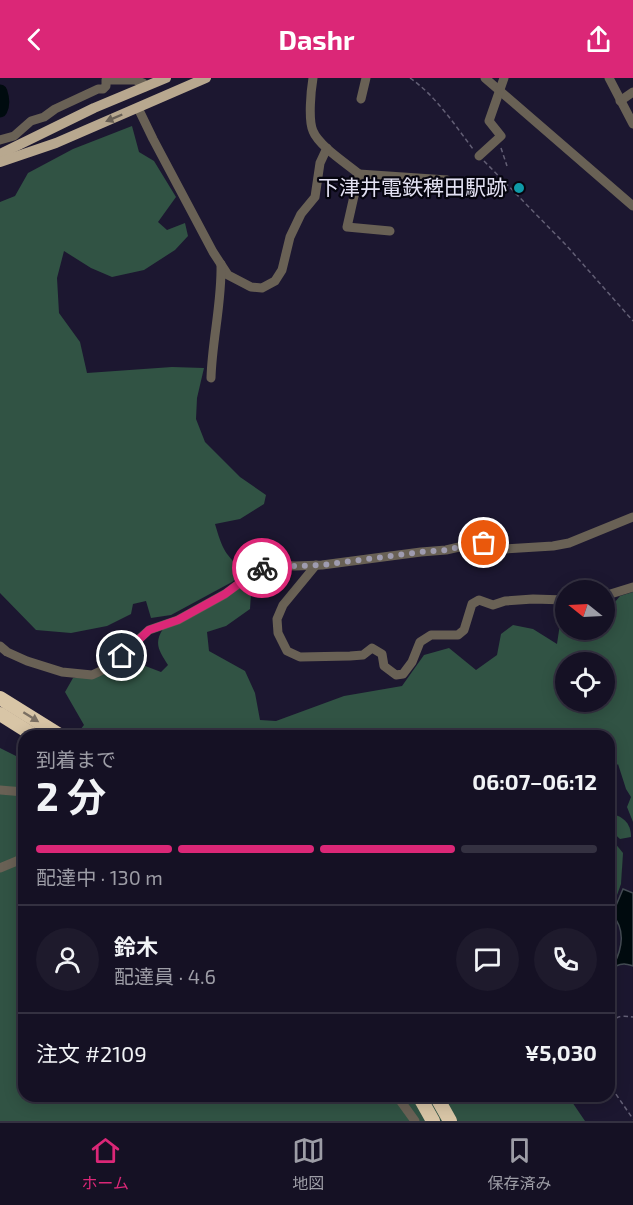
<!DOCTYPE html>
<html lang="ja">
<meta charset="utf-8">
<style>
:root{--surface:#151124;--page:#1e1a2c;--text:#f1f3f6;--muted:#9d9da6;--line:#343141;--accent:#db2777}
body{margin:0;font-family:"Exo 2","Noto Sans JP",sans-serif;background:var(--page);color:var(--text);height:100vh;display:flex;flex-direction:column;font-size:22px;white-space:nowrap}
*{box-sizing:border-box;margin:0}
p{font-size:20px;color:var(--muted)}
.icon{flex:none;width:33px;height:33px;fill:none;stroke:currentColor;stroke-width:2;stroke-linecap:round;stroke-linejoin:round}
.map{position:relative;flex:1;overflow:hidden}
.sheet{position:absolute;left:18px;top:652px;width:597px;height:372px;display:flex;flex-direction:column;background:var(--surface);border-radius:18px;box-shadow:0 3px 15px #0003,0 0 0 2px var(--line)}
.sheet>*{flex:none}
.needle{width:39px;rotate:288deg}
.buttons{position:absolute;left:555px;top:502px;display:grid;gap:12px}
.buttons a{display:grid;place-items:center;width:60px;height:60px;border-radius:50%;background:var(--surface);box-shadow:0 3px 15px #0003,0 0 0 2px var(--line);font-size:30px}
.pin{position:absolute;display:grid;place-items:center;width:51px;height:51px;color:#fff;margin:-26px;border:3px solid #fff;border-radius:50%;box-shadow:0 2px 6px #0007}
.courier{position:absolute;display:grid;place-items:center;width:60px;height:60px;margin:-30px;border:4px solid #db2777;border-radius:50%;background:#fff;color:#222;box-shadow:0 2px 8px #0007}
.summary em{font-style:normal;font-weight:700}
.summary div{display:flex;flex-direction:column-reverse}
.summary{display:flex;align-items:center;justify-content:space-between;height:102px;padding:0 18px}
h1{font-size:39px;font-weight:700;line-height:45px}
.bar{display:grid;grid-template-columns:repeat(4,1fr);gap:9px 6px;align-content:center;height:72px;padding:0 18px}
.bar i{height:8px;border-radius:4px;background:var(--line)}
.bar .on{background:var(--accent)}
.bar p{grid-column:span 4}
.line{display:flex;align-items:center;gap:15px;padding:0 18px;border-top:2px solid var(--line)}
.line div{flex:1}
.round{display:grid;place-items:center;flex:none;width:63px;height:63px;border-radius:32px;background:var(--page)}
header{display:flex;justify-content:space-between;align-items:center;height:78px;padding:0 18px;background:var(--accent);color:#fff;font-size:27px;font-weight:700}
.tabs{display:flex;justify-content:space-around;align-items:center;height:84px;border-top:2px solid var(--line);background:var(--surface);font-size:16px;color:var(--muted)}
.tabs a{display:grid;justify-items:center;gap:3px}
.tabs .on{color:var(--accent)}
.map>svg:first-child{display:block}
</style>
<header><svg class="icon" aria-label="back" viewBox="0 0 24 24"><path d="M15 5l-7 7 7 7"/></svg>Dashr<svg class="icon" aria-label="share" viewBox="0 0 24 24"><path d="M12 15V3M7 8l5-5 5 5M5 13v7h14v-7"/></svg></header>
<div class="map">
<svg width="633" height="1043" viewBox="0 0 633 1043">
<rect width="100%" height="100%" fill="#1c1730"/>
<g fill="#315344" fill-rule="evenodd">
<path d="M132,48L139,74L154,83L176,119L158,144L167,152L185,145L188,158L175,172L144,192L112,199L91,190L64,173L57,200L59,235L80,264L87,295L172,289L204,290L197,320L196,341L205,364L240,399L266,417L264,426L240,441L215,446C222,470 225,478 245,493L232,504L171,537L151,540L146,523L133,526L131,536L107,548L71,555L36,552L0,515V124L15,118L28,95L73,71Z"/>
<path d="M252,500L250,531L226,548L207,554L209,573L245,593L255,615L260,642L276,643L344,618L402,608L424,577L449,570L476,592L497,577L501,556L513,547L533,551L557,566L561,539L565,538L566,552H604L605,536L620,518L633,514V744L627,729L631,719L626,711L618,686L610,694L614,718L609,720V658H75L84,647L65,614L73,600H93L127,581L161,594L168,587C160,574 153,566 163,551L228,519ZM566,585H604V624H566Z"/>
<polygon points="0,670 24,682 24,1018 568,1018 585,1043 0,1043"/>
<path d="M609,735C622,738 631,744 631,759L620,761L609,751Z"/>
<polygon points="609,761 614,764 623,775 621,806 609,839"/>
</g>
<path fill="#000b0f" stroke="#444c54" stroke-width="1.5" d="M623,811L633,815V888C626,886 623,885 616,888L614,886C622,871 626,851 612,837Z"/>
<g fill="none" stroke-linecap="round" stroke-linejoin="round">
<path stroke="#000b0f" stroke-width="15" d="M0,14C2,20 3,26 0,32"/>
<g stroke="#635f75" stroke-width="1.5" stroke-dasharray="4.5 3" stroke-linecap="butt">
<path d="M410,0C436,18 454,46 473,71"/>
<polyline points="501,70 507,88"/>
<polyline points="484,83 566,167 633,243"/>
<path d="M609,953C614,938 618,937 633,939"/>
<polyline points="609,1003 611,1009 633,1041"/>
</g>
<g stroke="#696155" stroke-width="9">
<path d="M313,0C311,12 308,42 313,53C319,68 346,85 359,96L347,149L390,153"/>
<polyline points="485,0 633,128"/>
<polyline points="609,0 633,46"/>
<polyline points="361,21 366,0"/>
<polyline points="620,23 633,14"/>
<polyline points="138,30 153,61 213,174 228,197 251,209 262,210 275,203 282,192 290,159 301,136 315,119 320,85 327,70"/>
<polyline points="0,62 14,58 31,43 44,39 55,31 98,11 103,11 106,8 106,2 135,2 143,5 145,9"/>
<polyline points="479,78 501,58 489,43 504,0"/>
<polyline points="359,96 447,102"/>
<path d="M211,300C212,262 222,225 221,186"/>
<polyline points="316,487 283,527 277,541 278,555 287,573 300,579 350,578 363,577 372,570 382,576 384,588 396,597 403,596 412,584 420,564 431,557 458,557 464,552 472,526 479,522 493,527 505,523 533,521 566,522"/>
<polyline points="604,518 633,509"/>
<polyline points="0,568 7,574 27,583 62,594 92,597 107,590 149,552 178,542 225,516 256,493 265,488 275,487 295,488 322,487 421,474 446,472 468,467 484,465 504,471 553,468 569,465 633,439"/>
<polyline points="0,712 24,714"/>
<polyline points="0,790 24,780"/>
<polyline points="397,1018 415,1043"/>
</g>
<g stroke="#b8a88f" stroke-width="10">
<polyline points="0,76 94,30 166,0"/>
<polyline points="0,84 56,65 206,0"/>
</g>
<g stroke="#d8c5a6" stroke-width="14">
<polyline points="0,620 61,658"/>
<polyline points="0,636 35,658"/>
<polyline points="419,1018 433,1043"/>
<polyline points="436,1018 450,1043"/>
</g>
</g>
<defs><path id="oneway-solid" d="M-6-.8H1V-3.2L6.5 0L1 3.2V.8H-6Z" transform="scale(1.5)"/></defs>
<use fill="#685f55" href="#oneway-solid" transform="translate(114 40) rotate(157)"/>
<use fill="#7a6f62" href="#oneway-solid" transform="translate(31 639) rotate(32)"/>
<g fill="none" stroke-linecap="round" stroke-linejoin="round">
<polyline stroke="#9e9baf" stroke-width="6" stroke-dasharray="0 10.8" points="262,490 274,487 296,488 322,487 421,474 446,472 468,467 484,465"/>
<polyline stroke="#db2777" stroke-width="8" points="122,578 149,552 178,542 225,516 256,493 262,490"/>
</g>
<circle fill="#0f9aa8" stroke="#06050f" stroke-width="2" cx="519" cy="110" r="6"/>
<g text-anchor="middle" stroke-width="4.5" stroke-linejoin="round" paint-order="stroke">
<g font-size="21" fill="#e4e2f4" stroke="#06050f" text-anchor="end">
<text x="507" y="117">下津井電鉄稗田駅跡</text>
</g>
</g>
</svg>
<div class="buttons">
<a><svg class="needle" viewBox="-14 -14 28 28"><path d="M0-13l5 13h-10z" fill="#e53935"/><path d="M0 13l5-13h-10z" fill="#9d9da6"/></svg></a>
<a><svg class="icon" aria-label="locate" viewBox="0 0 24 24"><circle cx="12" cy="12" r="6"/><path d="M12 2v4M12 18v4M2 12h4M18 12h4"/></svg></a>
</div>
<div class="pin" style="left:484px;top:465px;background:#ea580c"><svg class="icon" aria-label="bag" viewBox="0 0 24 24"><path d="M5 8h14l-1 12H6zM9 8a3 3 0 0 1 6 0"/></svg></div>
<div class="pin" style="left:122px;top:578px;background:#1f2937"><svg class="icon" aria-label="home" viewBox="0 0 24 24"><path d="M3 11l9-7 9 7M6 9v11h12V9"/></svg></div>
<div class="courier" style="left:262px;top:490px"><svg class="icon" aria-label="bike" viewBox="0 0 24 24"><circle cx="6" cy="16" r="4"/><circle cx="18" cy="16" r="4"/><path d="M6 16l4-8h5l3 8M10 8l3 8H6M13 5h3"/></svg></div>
<section class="sheet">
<div class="summary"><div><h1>2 分</h1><p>到着まで</p></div><em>06:07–06:12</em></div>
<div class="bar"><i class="on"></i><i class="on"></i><i class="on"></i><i></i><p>配達中 · 130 m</p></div>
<div class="line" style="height:108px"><a class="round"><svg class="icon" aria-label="person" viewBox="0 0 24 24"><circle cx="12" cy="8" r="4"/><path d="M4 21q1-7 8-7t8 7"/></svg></a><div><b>鈴木</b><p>配達員 · 4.6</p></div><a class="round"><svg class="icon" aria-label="chat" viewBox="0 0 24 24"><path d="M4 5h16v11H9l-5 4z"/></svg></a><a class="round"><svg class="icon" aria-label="phone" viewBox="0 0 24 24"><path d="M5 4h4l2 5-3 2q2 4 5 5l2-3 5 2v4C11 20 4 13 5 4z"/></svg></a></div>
<div class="line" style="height:78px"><div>注文 #2109</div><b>¥5,030</b></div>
</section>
</div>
<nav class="tabs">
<a class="on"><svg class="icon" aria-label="home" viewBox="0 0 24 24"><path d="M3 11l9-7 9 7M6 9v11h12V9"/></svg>ホーム</a>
<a><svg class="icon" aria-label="map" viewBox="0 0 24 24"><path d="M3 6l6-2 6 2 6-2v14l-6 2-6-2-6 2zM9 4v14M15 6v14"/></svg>地図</a>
<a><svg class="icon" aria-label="saved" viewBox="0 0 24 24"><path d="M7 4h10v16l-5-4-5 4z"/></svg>保存済み</a>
</nav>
